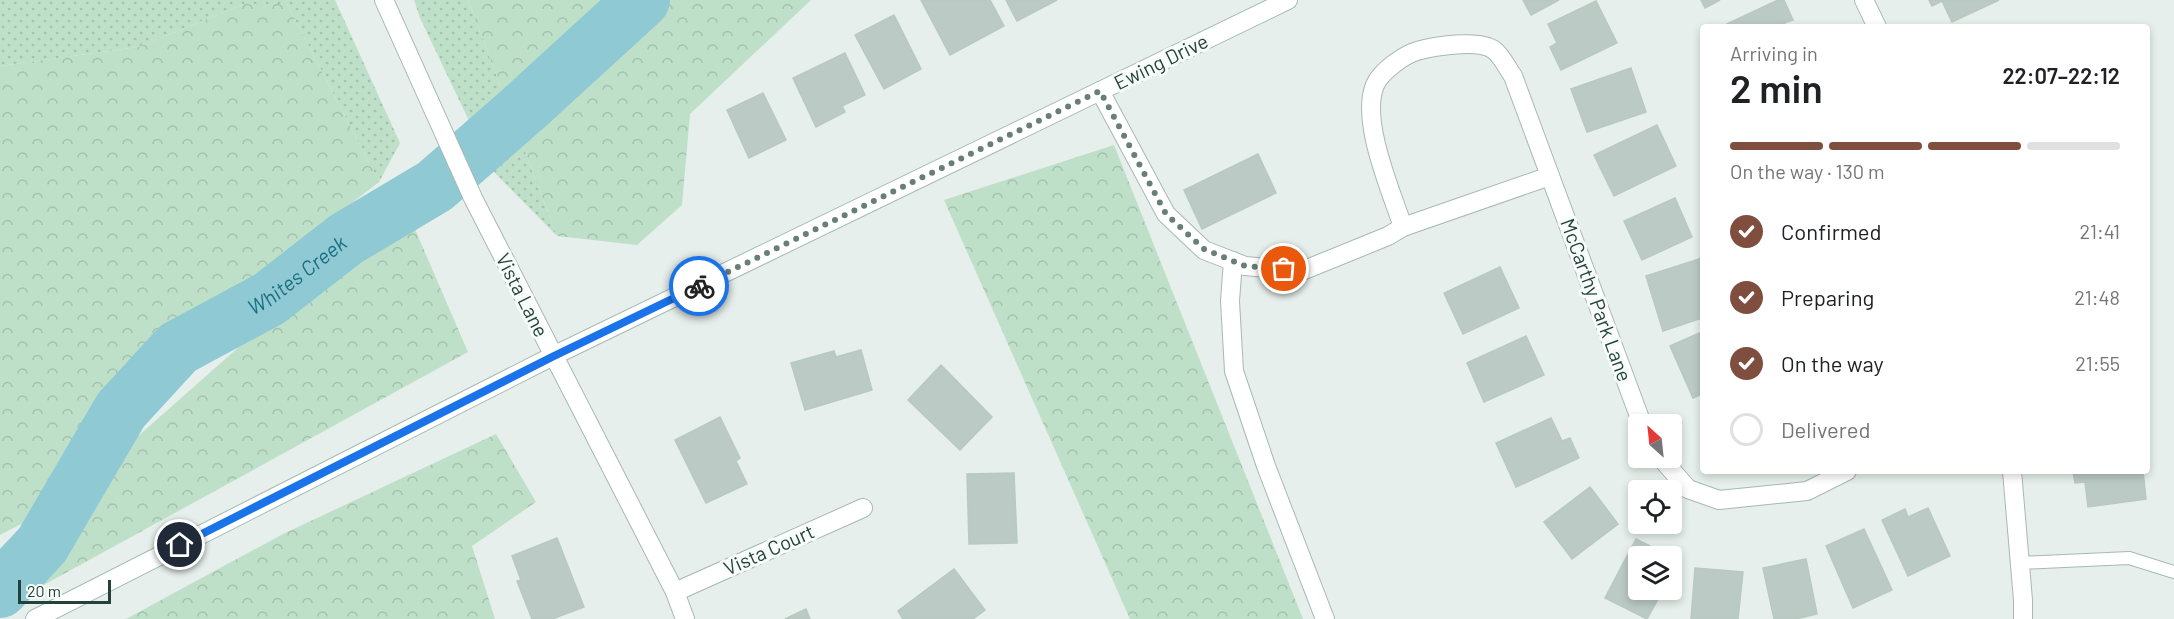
<!DOCTYPE html>
<meta charset="utf-8">
<style>
:root{--surface:#fff;--page:#f6f6f6;--text:#202124;--muted:#757577;--line:#e0e0e0;--accent:#7f4e3f}
body{margin:0;font-family:Barlow,sans-serif;background:var(--page);color:var(--text);height:100vh;display:flex;flex-direction:column;font-size:22px;white-space:nowrap}
*{box-sizing:border-box;margin:0}
p{font-size:20px;color:var(--muted)}
.icon{flex:none;width:33px;height:33px;fill:none;stroke:currentColor;stroke-width:2;stroke-linecap:round;stroke-linejoin:round}
.map{position:relative;flex:1;overflow:hidden}
.panel{position:absolute;left:1700px;top:24px;width:450px;height:450px;display:flex;flex-direction:column;background:var(--surface);border-radius:6px;box-shadow:0 3px 9px #0003}
.panel>*{flex:none}
.needle{width:39px;rotate:333deg}
.fabs{position:absolute;left:1628px;top:414px;display:grid;gap:12px}
.fabs a{display:grid;place-items:center;width:54px;height:54px;border-radius:6px;background:var(--surface);box-shadow:0 3px 9px #0003;font-size:30px}
.scale{position:absolute;left:18px;bottom:15px;width:93px;box-sizing:border-box;padding-left:6px;border:3px solid #24423a;border-top:0;font-size:16px;line-height:21px;white-space:nowrap;color:#24423a;-webkit-text-stroke:4px #f7fbf9;paint-order:stroke}
.pin{position:absolute;display:grid;place-items:center;width:51px;height:51px;color:#fff;margin:-26px;border:3px solid #fff;border-radius:50%;box-shadow:0 2px 6px #0007}
.courier{position:absolute;display:grid;place-items:center;width:60px;height:60px;margin:-30px;border:4px solid #1a73e8;border-radius:50%;background:#fff;color:#222;box-shadow:0 2px 8px #0007}
.headline em{font-style:normal;font-weight:600}
.headline div{display:flex;flex-direction:column-reverse}
.headline{display:flex;align-items:center;justify-content:space-between;height:102px;padding:0 30px}
h1{font-size:39px;font-weight:600;line-height:45px}
.bar{display:grid;grid-template-columns:repeat(4,1fr);gap:9px 6px;align-content:center;height:72px;padding:0 30px}
.bar i{height:8px;border-radius:4px;background:var(--line)}
.bar .on{background:var(--accent)}
.bar p{grid-column:span 4}
ol{padding:0 30px;list-style:none}
li{display:flex;align-items:center;gap:18px;height:66px}
li p{margin-inline-start:auto}
li .icon{padding:6px;border-radius:50%;background:var(--accent);color:#fff;stroke-width:4}
li:last-child{color:var(--muted)}
li i{width:33px;height:33px;border:3px solid var(--line);border-radius:50%}
.map>svg:first-child{display:block}
</style>
<div class="map">
<svg width="2174" height="619" viewBox="0 0 2174 619">
<defs>
<pattern id="grass-dots" width="8" height="8" patternUnits="userSpaceOnUse" patternTransform="scale(1.5)"><rect width="8" height="8" fill="#bfe0c8"/><path d="M2 2h.1M6 6h.1" fill="none" stroke="#a4c1ad" stroke-width="1.8" stroke-linecap="round"/></pattern>
<pattern id="forest-crowns" width="20" height="18" patternUnits="userSpaceOnUse" patternTransform="scale(1.5)"><rect width="20" height="18" fill="#bfe0c8"/><path d="M2 6a3 3 0 1 1 6 0M12 15a3 3 0 1 1 6 0" fill="none" stroke="#a4c1ad"/></pattern>
</defs>
<rect width="100%" height="100%" fill="#e6efeb"/>
<g fill="url(#grass-dots)">
<polygon points="0,0 335,0 400,143 379,182 287,4 244,4 138,47 0,66"/>
<polygon points="414,0 468,0 557,236 493,171 420,18"/>
</g>
<g fill="url(#forest-crowns)">
<polygon points="468,0 811,0 690,114 682,205 637,245 557,236"/>
<polygon points="244,4 287,4 379,182 278,260 125,364 23,523 0,535 0,66 138,47"/>
<polygon points="1114,145 1303,619 1130,619 944,200"/>
<polygon points="411,220 468,352 0,609 0,596 29,581 119,453 284,307"/>
<polygon points="496,434 536,502 472,546 495,619 126,619 283,534"/>
</g>
<g fill="none" stroke-linecap="round" stroke-linejoin="round">
<path stroke="#8ec9d4" stroke-width="56" id="s1" d="M0,590L42,545L121,410L178,348L269,299L346,239L435,186L523,109L642,0"/>
</g>
<g fill="#bbcac4" stroke="#b8c9c2" stroke-width="1.5">
<polygon points="921,0 990,0 1004,26 950,55"/>
<polygon points="1006,0 1057,0 1017,21"/>
<polygon points="1523,0 1559,0 1531,15"/>
<polygon points="1701,0 1720,0 1705,8"/>
<polygon points="1778,0 1784,0 1793,20 1784,23 1786,27 1728,27 1727,24"/>
<polygon points="1929,0 1999,0 1952,22 1942,1 1932,6"/>
<polygon points="1596,1 1617,43 1561,70 1550,47 1557,43 1548,24"/>
<polygon points="894,15 921,69 884,89 855,35"/>
<polygon points="845,53 865,95 842,106 845,112 816,127 793,78"/>
<polygon points="1631,68 1646,112 1587,132 1571,89"/>
<polygon points="763,93 786,140 749,158 727,110"/>
<polygon points="1657,125 1676,166 1614,196 1594,155"/>
<polygon points="1258,154 1276,193 1202,229 1184,190"/>
<polygon points="1675,198 1692,237 1642,260 1624,221"/>
<polygon points="1702,258 1702,318 1663,331 1646,276"/>
<polygon points="1500,267 1519,308 1463,334 1444,293"/>
<polygon points="1702,332 1702,394 1693,398 1670,346"/>
<polygon points="1526,336 1544,375 1484,402 1467,363"/>
<polygon points="861,350 872,390 805,410 791,363 834,351 836,357"/>
<polygon points="941,365 992,417 960,450 908,400"/>
<polygon points="720,417 740,458 736,461 747,484 706,503 675,440"/>
<polygon points="1551,418 1562,441 1570,438 1579,458 1516,487 1496,443"/>
<polygon points="2073,471 2143,471 2146,499 2088,507 2085,482 2075,483"/>
<polygon points="1014,473 1017,543 969,544 967,474"/>
<polygon points="1590,487 1618,524 1572,559 1544,522"/>
<polygon points="1928,508 1950,556 1908,576 1882,520 1905,509 1908,517"/>
<polygon points="1864,529 1892,590 1853,608 1826,546"/>
<polygon points="557,538 584,607 552,619 532,619 517,581 521,580 512,556"/>
<polygon points="1636,539 1670,556 1638,556 1638,590 1663,590 1647,619 1605,598"/>
<polygon points="1806,559 1817,614 1796,619 1774,619 1763,568"/>
<polygon points="1695,568 1743,572 1738,619 1691,619"/>
<polygon points="954,569 985,610 973,619 903,619 898,611"/>
<polygon points="806,609 810,619 785,619"/>
</g>
<g fill="none" stroke-linecap="round" stroke-linejoin="round">
<defs>
<polyline id="lane" points="2020,563 2129,558 2174,572"/>
<g id="street">
<polyline points="384,0 473,198 675,592 685,619"/>
<polyline points="1864,0 1877,27"/>
<polyline points="1100,91 1166,214 1204,250 1245,266 1302,271 1388,236 1403,227 1550,176"/>
<path d="M1403,227C1391,191 1360,120 1375,85C1381,71 1404,55 1417,51C1434,46 1479,39 1494,50C1501,55 1508,69 1513,76L1642,424"/>
<polyline points="1233,261 1230,301 1234,371 1266,466 1325,619"/>
<polyline points="1661,458 1688,489 1719,500 1807,491 1847,471"/>
<polyline points="2012,471 2023,600 2023,619"/>
<polyline points="675,592 863,508"/>
</g>
<polyline id="secondary" points="35,619 553,356 1288,0"/>
</defs>
<use href="#lane" stroke="#a8b8b2" stroke-width="14"/>
<use href="#street" stroke="#a8b8b2" stroke-width="20"/>
<use href="#secondary" stroke="#a4bbb3" stroke-width="20"/>
<use href="#lane" stroke="#fff" stroke-width="12"/>
<use href="#street" stroke="#fff" stroke-width="18"/>
<use href="#secondary" stroke="#fff" stroke-width="18"/>
</g>
<g fill="none" stroke-linecap="round" stroke-linejoin="round">
<polyline stroke="#687f78" stroke-width="6" stroke-dasharray="0 10.8" points="699,286 1100,91 1166,214 1204,249 1245,266 1284,269"/>
<polyline stroke="#1a73e8" stroke-width="8" points="180,545 554,356 699,286"/>
</g>
<g text-anchor="middle" stroke-width="6" stroke-linejoin="round" paint-order="stroke">
<g font-size="20" fill="#24423a" stroke="#f7fbf9">
<text transform="translate(1161 62) rotate(-26)" y="7">Ewing Drive</text>
<text transform="translate(522 295) rotate(63)" y="7">Vista Lane</text>
<text transform="translate(1596 300) rotate(70)" y="7">McCarthy Park Lane</text>
<text transform="translate(769 550) rotate(-24)" y="7">Vista Court</text>
</g>
<g font-size="21" font-style="italic" fill="#1c6f80" stroke="#f7fbf9">
<text dy="7" stroke="none"><textPath href="#s1" startOffset="442">Whites Creek</textPath></text>
</g>
</g>
</svg>
<div class="fabs">
<a><svg class="needle" viewBox="-14 -14 28 28"><path d="M0-13l5 13h-10z" fill="#e53935"/><path d="M0 13l5-13h-10z" fill="#757577"/></svg></a>
<a><svg class="icon" aria-label="locate" viewBox="0 0 24 24"><circle cx="12" cy="12" r="6"/><path d="M12 2v4M12 18v4M2 12h4M18 12h4"/></svg></a>
<a><svg class="icon" aria-label="layers" viewBox="0 0 24 24"><path d="M12 4l9 5-9 5-9-5zM3 14l9 5 9-5"/></svg></a>
</div>
<div class="scale">20 m</div>
<div class="pin" style="left:1284px;top:269px;background:#ea580c"><svg class="icon" aria-label="bag" viewBox="0 0 24 24"><path d="M5 8h14l-1 12H6zM9 8a3 3 0 0 1 6 0"/></svg></div>
<div class="pin" style="left:180px;top:545px;background:#1f2937"><svg class="icon" aria-label="home" viewBox="0 0 24 24"><path d="M3 11l9-7 9 7M6 9v11h12V9"/></svg></div>
<div class="courier" style="left:699px;top:286px"><svg class="icon" aria-label="bike" viewBox="0 0 24 24"><circle cx="6" cy="16" r="4"/><circle cx="18" cy="16" r="4"/><path d="M6 16l4-8h5l3 8M10 8l3 8H6M13 5h3"/></svg></div>
<section class="panel">
<div class="headline"><div><h1>2 min</h1><p>Arriving in</p></div><em>22:07–22:12</em></div>
<div class="bar"><i class="on"></i><i class="on"></i><i class="on"></i><i></i><p>On the way · 130 m</p></div>
<ol>
<li><svg class="icon" aria-label="check" viewBox="0 0 24 24"><path d="M5 12l5 5 9-10"/></svg>Confirmed<p>21:41</p></li>
<li><svg class="icon" aria-label="check" viewBox="0 0 24 24"><path d="M5 12l5 5 9-10"/></svg>Preparing<p>21:48</p></li>
<li><svg class="icon" aria-label="check" viewBox="0 0 24 24"><path d="M5 12l5 5 9-10"/></svg>On the way<p>21:55</p></li>
<li><i></i>Delivered</li>
</ol>
</section>
</div>
